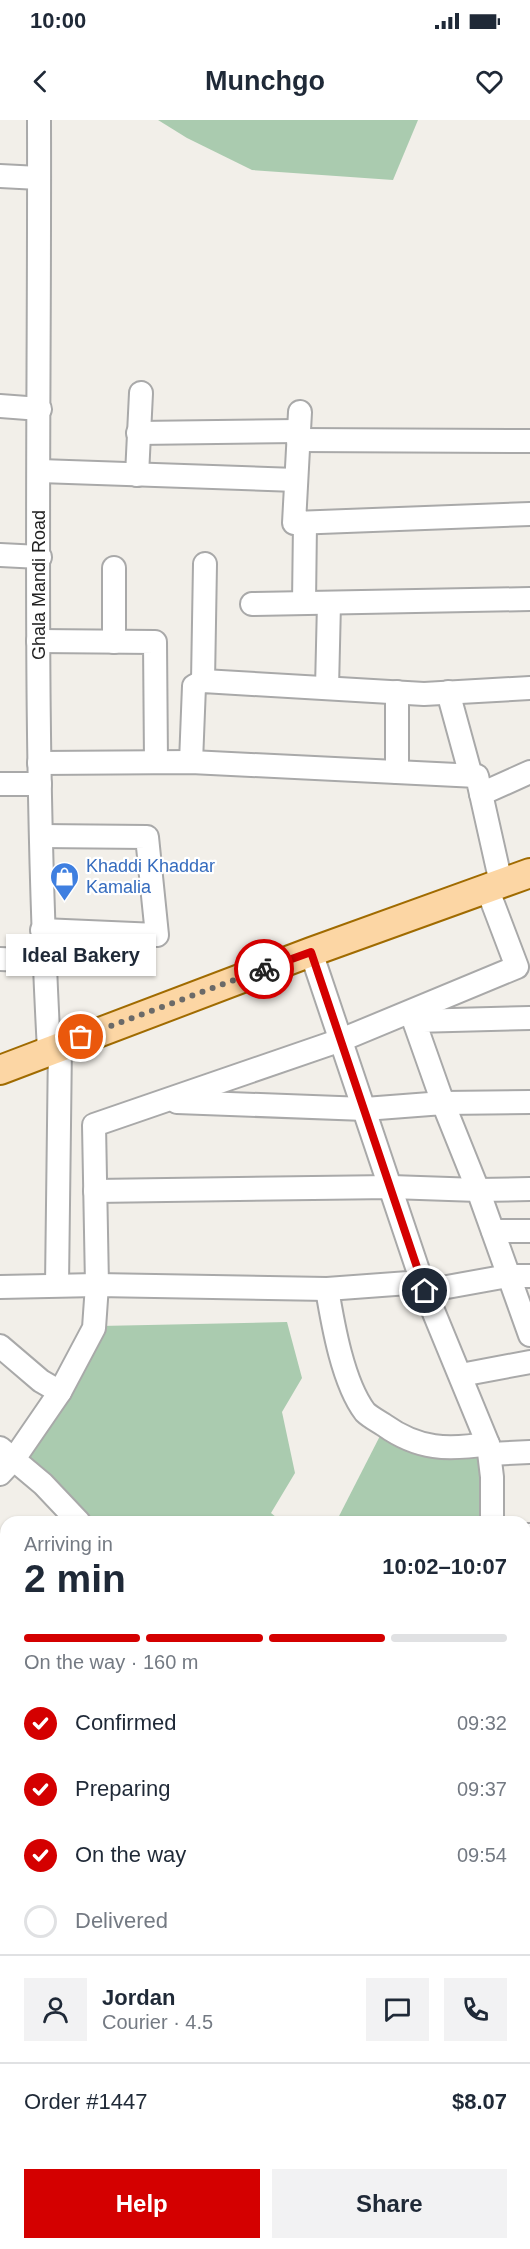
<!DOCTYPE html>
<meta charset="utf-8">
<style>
:root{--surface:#fff;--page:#f2f2f3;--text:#1f2937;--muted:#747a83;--line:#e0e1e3;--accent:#d40000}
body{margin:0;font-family:Helvetica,sans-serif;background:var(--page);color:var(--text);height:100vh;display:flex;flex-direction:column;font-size:22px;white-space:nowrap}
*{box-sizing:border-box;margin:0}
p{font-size:20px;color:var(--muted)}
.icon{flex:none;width:33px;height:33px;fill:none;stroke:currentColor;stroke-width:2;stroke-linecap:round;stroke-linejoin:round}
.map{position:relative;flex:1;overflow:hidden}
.drawer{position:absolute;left:0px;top:1396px;width:531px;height:734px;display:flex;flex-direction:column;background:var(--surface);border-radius:18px 18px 0 0;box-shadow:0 2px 4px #0004}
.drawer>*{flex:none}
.pin{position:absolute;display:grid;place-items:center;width:51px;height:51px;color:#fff;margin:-26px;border:3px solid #fff;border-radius:50%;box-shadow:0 2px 6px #0007}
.courier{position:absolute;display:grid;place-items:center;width:60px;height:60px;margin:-30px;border:4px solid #d40000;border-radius:50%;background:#fff;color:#222;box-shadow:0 2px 8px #0007}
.bubble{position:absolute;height:42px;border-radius:0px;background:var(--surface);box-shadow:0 2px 4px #0004;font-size:20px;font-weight:700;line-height:42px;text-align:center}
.summary em{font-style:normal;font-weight:700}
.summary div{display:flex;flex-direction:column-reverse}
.summary{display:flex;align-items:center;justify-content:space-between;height:102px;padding:0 24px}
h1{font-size:39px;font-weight:700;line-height:45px}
.bar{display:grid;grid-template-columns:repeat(4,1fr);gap:9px 6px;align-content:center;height:72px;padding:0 24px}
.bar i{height:8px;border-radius:4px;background:var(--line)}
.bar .on{background:var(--accent)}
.bar p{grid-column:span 4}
.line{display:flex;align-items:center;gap:15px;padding:0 24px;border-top:2px solid var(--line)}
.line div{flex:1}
.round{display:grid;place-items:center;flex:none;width:63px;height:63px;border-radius:0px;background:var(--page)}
ol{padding:0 24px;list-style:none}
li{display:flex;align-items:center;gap:18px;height:66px}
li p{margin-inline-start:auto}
li .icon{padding:6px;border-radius:50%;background:var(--accent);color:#fff;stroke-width:4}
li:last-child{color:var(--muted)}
li i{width:33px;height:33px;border:3px solid var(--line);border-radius:50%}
.primary-button{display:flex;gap:12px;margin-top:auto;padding:12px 24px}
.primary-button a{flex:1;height:69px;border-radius:0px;background:var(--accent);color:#fff;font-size:24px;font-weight:700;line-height:69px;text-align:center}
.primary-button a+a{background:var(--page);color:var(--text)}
.status{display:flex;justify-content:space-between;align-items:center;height:42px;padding:0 30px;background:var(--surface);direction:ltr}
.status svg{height:16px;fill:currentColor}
header{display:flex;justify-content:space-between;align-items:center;height:78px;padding:0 24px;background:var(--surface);font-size:27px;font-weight:700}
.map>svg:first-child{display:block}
</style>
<div class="status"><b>10:00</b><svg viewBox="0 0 49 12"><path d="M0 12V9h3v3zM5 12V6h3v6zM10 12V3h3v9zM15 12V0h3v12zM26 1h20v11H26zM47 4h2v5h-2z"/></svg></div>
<header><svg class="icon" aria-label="back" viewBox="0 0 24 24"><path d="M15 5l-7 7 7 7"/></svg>Munchgo<svg class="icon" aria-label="heart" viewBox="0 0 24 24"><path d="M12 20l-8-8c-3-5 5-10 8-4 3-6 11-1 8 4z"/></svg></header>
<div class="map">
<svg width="530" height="2129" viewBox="0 0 530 2129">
<rect width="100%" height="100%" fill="#f2efe9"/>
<g fill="#aacbaf">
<polygon points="158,0 418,0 393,60 252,50 187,18"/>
<polygon points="287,1202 302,1258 282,1292 295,1353 271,1393 282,1402 90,1402 22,1337 100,1206"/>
<polygon points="382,1312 477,1333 481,1362 479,1402 336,1402"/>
</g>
<g fill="#c8facc">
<polygon points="6,1953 6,1983 0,1972 0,1955"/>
<polygon points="0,1977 6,1989 6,2120 0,2123"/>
</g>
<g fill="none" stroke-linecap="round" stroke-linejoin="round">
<g stroke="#aad3df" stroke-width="18">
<polyline points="525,1965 530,1959"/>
<polyline points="350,2129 358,2124"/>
</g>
<defs>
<g id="minor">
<path d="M39,0C40,310 32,620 49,930"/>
<polyline points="0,56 39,58"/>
<polyline points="0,286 40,289"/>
<polyline points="300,292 294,403 530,394"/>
<polyline points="138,313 298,311"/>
<polyline points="298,320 530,321"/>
<polyline points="40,351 296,360"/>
<polyline points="137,355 141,273"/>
<polyline points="0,435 40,437"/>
<polyline points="114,448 114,522"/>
<polyline points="304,483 305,403"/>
<polyline points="252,484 530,479"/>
<polyline points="38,521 155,522 156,642"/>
<polyline points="203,561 205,444"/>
<polyline points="327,568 329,483"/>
<polyline points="448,572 471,656"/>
<polyline points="191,642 194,566 203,561 424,574 530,568"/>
<polyline points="39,643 191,642 477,656 501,763"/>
<polyline points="397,652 397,572"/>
<polyline points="0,664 40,664"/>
<polyline points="481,674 530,652"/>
<polyline points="41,716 147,717 157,815 42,810"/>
<polyline points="311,832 425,1171 488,1324 492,1357 492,1402"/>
<polyline points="0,839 44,841"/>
<polyline points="530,898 414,901 443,983 530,982"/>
<polyline points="177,982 365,989 443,983 478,1070 530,1069"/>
<polyline points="95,1071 391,1067 478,1070 530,1215"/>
<polyline points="493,1111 530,1111"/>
<polyline points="57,1165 60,925"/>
<polyline points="0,1167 97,1165 327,1169 422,1162"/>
<path d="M327,1169C333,1205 343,1263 365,1292C370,1297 378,1301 384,1305C419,1330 448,1330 488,1324"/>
<polyline points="425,1171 508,1156 530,1156"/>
<polyline points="0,1226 41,1261 60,1272"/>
<polyline points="461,1255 530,1242"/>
<polyline points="0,1328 43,1364 79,1402"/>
<polyline points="490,1334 530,1332"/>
<polyline points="0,1354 14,1339 60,1272 94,1208 97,1165 94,1005 341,920 517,847 487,768"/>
<polyline points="525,1415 530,1415"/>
<polyline points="0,1516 6,1521"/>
<polyline points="525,1579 530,1582"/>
<polyline points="0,1601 6,1594"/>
<polyline points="525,1696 530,1699"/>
<polyline points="0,1711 6,1717"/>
<polyline points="0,1811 6,1809"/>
<polyline points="525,1837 530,1830"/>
<polyline points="525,1902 530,1905"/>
<polyline points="525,1933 530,1927"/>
<polyline points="0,1941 6,1939"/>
<polyline points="525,1990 530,1984"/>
<polyline points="0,2124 6,2121"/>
<polyline points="152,2124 155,2129"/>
<polyline points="259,2124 262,2129"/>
<polyline points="315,2129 323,2124"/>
<polyline points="381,2129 389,2124"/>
</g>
<polyline id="major" points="0,950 311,832 530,753"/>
</defs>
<use href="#minor" stroke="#a9a9a9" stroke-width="26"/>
<use href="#major" stroke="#a06b00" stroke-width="32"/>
<use href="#minor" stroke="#fff" stroke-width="22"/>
<use href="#major" stroke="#fcd6a4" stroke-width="28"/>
</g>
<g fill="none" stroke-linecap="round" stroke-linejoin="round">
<polyline stroke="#6b6a68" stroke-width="6" stroke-dasharray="0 10.8" points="81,917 264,849"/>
<polyline stroke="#d40000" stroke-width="8" points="264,849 311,832 425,1171"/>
</g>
<defs>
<symbol id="shop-pin" viewBox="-11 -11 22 30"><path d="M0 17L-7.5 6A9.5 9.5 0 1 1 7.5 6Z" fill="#3f7fe0" stroke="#fff"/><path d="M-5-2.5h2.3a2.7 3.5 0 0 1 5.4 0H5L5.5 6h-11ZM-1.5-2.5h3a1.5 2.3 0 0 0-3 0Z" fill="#fff"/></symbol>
</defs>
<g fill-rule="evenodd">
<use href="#shop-pin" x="48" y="740" width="33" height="45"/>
</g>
<g text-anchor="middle" stroke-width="4.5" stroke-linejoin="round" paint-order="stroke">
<g font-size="18" fill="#222" stroke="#fff">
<text transform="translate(39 465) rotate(-90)" y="6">Ghala Mandi Road</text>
</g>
<g font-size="18" fill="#366cbe" stroke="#fff" text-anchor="start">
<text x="86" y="752">Khaddi Khaddar<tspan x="86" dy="21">Kamalia</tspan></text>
</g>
</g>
</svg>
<div class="pin" style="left:81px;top:917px;background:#ea580c"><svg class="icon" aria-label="bag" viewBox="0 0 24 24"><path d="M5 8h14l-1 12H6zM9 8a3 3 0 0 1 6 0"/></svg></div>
<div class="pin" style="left:425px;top:1171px;background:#1f2937"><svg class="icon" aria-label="home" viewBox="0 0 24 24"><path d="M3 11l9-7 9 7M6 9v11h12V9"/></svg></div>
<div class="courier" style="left:264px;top:849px"><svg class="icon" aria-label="bike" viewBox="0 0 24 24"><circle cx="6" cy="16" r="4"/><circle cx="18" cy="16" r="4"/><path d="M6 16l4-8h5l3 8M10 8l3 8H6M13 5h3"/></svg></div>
<div class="bubble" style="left:6px;top:814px;width:150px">Ideal Bakery</div>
<section class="drawer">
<div class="summary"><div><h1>2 min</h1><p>Arriving in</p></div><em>10:02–10:07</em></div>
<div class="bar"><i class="on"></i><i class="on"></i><i class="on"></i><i></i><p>On the way · 160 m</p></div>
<ol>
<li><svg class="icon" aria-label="check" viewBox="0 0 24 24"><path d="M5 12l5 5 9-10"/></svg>Confirmed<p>09:32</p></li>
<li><svg class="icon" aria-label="check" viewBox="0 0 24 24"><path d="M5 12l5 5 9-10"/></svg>Preparing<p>09:37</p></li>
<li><svg class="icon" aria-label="check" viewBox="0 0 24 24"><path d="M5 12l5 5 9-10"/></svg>On the way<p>09:54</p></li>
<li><i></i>Delivered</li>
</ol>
<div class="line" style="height:108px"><a class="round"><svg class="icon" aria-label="person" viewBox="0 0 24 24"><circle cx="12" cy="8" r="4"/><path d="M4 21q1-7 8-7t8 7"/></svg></a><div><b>Jordan</b><p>Courier · 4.5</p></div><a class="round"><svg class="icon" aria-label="chat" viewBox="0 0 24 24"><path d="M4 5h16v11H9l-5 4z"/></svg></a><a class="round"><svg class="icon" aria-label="phone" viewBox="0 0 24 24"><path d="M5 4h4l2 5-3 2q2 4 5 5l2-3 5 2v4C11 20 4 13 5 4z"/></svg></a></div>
<div class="line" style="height:78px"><div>Order #1447</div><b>$8.07</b></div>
<div class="primary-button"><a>Help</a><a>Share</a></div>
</section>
</div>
